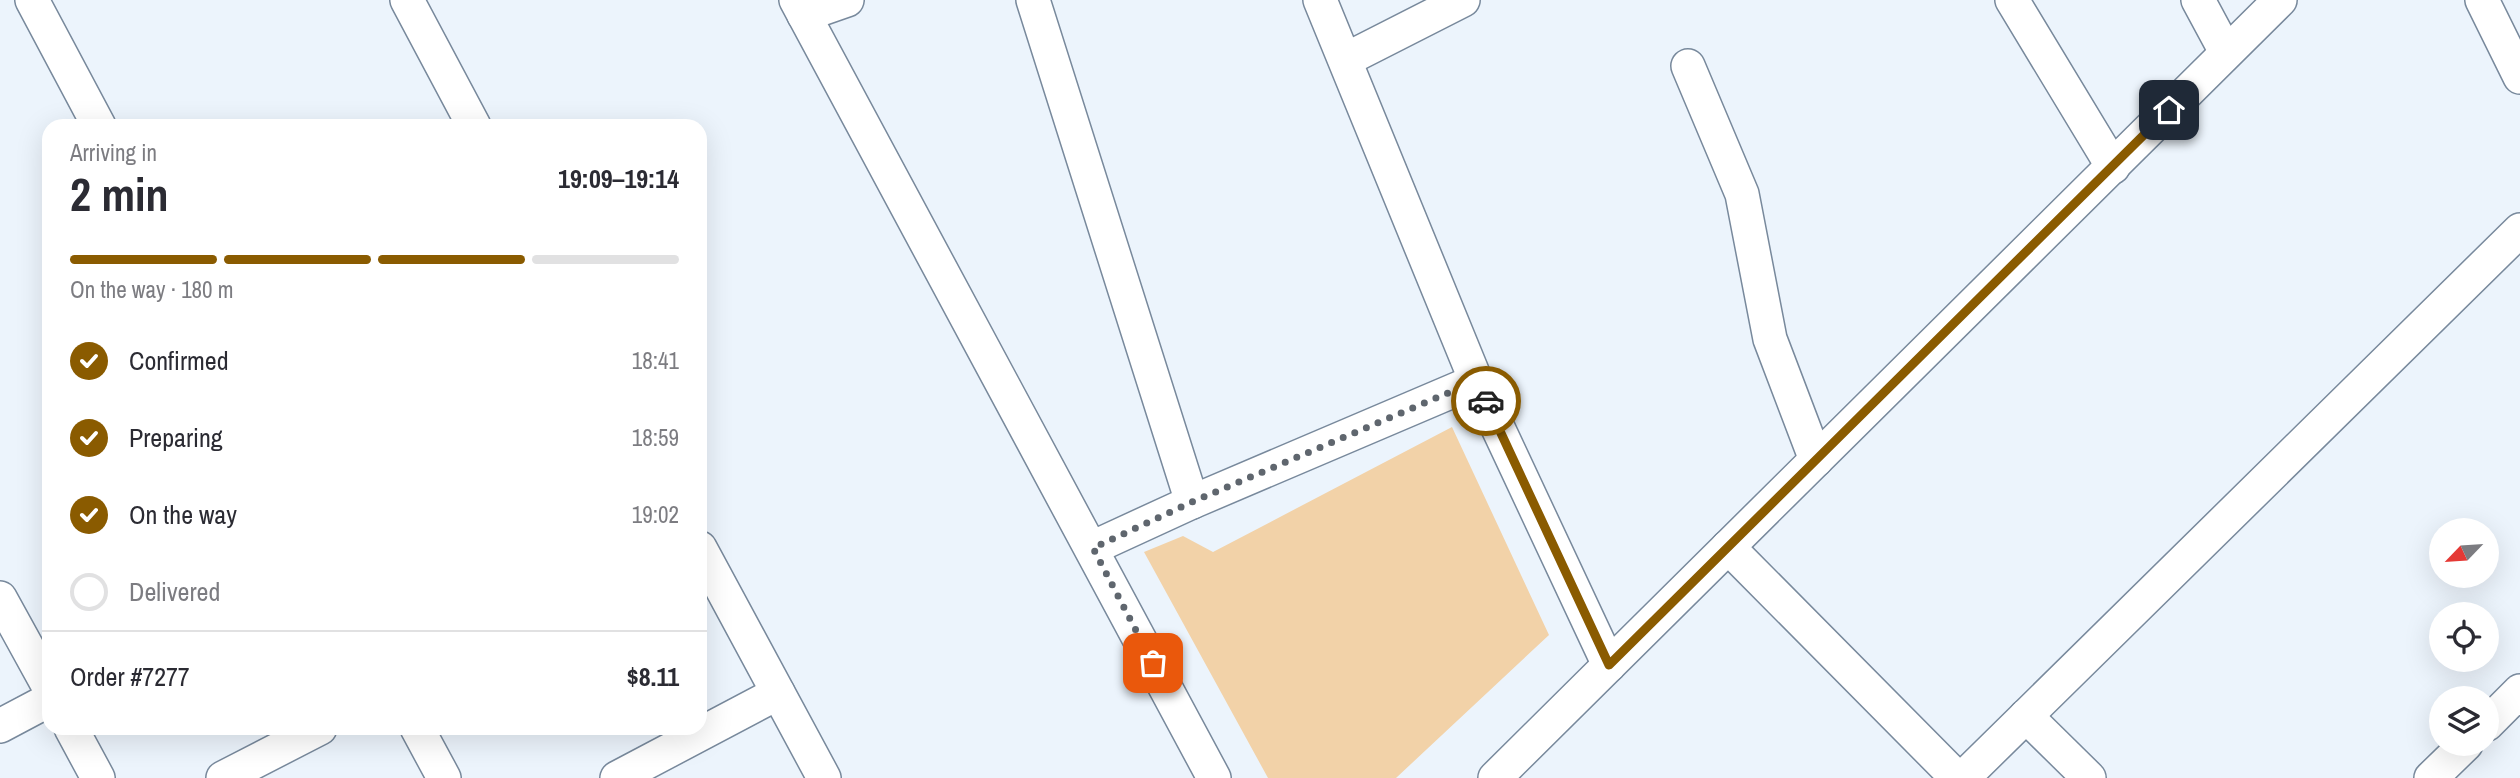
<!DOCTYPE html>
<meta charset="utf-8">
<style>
:root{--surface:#fff;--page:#f2f2f3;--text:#2b2b33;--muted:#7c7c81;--line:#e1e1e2;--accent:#8a5b00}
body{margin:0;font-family:"Archivo Narrow",sans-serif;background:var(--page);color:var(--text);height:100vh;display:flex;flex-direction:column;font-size:26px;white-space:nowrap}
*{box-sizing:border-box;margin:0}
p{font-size:23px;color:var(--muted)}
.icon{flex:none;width:38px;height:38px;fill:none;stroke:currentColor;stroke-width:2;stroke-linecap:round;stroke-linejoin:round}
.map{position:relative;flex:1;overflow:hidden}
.details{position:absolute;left:42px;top:119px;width:665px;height:616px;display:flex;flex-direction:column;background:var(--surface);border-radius:21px;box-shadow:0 7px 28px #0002}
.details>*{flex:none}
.needle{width:46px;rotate:245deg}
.controls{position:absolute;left:2429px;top:518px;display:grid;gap:14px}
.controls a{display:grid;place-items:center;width:70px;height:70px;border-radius:50%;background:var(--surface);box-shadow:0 7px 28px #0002;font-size:35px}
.pin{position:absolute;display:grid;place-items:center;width:60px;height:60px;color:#fff;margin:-30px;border-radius:14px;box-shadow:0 4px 10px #0006}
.courier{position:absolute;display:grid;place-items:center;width:70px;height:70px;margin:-35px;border:5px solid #8a5b00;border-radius:50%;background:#fff;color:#222;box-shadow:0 2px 9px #0007}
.summary em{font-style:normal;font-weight:700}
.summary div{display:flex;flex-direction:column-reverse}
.summary{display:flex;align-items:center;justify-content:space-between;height:119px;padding:0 28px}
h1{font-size:46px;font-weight:700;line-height:52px}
.bar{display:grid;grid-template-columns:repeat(4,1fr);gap:10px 7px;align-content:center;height:84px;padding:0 28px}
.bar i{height:9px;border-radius:5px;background:var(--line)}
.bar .active{background:var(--accent)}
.bar p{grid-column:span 4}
.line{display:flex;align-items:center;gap:18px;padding:0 28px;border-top:2px solid var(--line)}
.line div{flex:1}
ol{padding:0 28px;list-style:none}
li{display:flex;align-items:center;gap:21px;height:77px}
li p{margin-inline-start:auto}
li .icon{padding:7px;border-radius:50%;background:var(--accent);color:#fff;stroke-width:4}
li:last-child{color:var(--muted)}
li i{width:38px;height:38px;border:4px solid var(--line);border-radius:50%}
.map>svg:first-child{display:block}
</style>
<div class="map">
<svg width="2520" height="778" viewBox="0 0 2520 778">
<rect width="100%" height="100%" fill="#ecf4fc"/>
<polygon fill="#f2d2a8" points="1452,427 1549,635 1396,778 1268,778 1144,552 1183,536 1213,552"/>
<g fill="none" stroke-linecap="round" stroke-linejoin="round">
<defs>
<g id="street">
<polyline points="32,0 99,126"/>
<polyline points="407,0 474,126"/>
<polyline points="796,0 1214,778"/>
<polyline points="1033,0 1192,502"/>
<polyline points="1320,0 1476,381 1609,665"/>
<polyline points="2012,0 2113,167"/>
<polyline points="2198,0 2226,52"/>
<polyline points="2482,0 2520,77"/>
<polyline points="804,15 847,0"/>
<polyline points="1347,59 1463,0"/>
<polyline points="1688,66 1742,194 1770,339 1816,460"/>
<polyline points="1728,547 1957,778"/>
<polyline points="700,548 824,778"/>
<polyline points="1092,548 1192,502 1476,381"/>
<polyline points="0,598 49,687"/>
<polyline points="2026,716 2089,778"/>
<polyline points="2487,724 2520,691"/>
<polyline points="0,726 49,700"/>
<polyline points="71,728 98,778"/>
<polyline points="417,728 444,778"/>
<polyline points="223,778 320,728"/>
<polyline points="617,778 778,693"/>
<polyline points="1495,778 2280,0"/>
<polyline points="1963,778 2520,230"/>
<polyline points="2431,778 2466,744"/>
</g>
</defs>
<use href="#street" stroke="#78899c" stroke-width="36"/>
<use href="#street" stroke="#fff" stroke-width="33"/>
</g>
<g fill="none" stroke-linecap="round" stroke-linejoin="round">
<polyline stroke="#5f666e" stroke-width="7" stroke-dasharray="0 12.6" points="1153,663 1093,548 1192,502 1476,381 1486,401"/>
<polyline stroke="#8a5b00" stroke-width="9" points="1486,401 1609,665 2169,110"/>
</g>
</svg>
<div class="controls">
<a><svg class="needle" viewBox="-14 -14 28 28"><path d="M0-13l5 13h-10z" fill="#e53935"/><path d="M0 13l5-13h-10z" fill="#7c7c81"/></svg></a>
<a><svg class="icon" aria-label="locate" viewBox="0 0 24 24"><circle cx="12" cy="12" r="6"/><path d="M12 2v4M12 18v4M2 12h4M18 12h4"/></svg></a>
<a><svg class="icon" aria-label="layers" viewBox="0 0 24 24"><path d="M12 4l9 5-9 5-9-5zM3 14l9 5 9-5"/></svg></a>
</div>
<div class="pin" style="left:1153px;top:663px;background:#ea580c"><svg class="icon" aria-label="bag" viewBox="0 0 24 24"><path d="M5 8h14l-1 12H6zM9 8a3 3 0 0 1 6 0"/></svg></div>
<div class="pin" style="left:2169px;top:110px;background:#1f2937"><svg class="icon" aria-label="home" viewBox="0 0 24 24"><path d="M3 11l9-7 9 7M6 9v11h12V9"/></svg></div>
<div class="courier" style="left:1486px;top:401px"><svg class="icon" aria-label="car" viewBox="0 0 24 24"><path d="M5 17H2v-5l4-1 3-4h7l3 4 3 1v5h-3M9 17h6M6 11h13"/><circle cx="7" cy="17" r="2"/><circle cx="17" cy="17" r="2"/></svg></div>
<section class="details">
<div class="summary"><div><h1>2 min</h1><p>Arriving in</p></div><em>19:09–19:14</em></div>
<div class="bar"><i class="active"></i><i class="active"></i><i class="active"></i><i></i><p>On the way · 180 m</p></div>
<ol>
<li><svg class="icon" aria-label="check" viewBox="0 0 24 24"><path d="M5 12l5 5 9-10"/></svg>Confirmed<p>18:41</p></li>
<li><svg class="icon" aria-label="check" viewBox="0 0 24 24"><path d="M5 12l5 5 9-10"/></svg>Preparing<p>18:59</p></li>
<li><svg class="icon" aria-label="check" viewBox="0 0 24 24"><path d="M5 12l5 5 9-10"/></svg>On the way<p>19:02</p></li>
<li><i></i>Delivered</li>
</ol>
<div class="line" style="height:91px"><div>Order #7277</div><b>$8.11</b></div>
</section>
</div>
